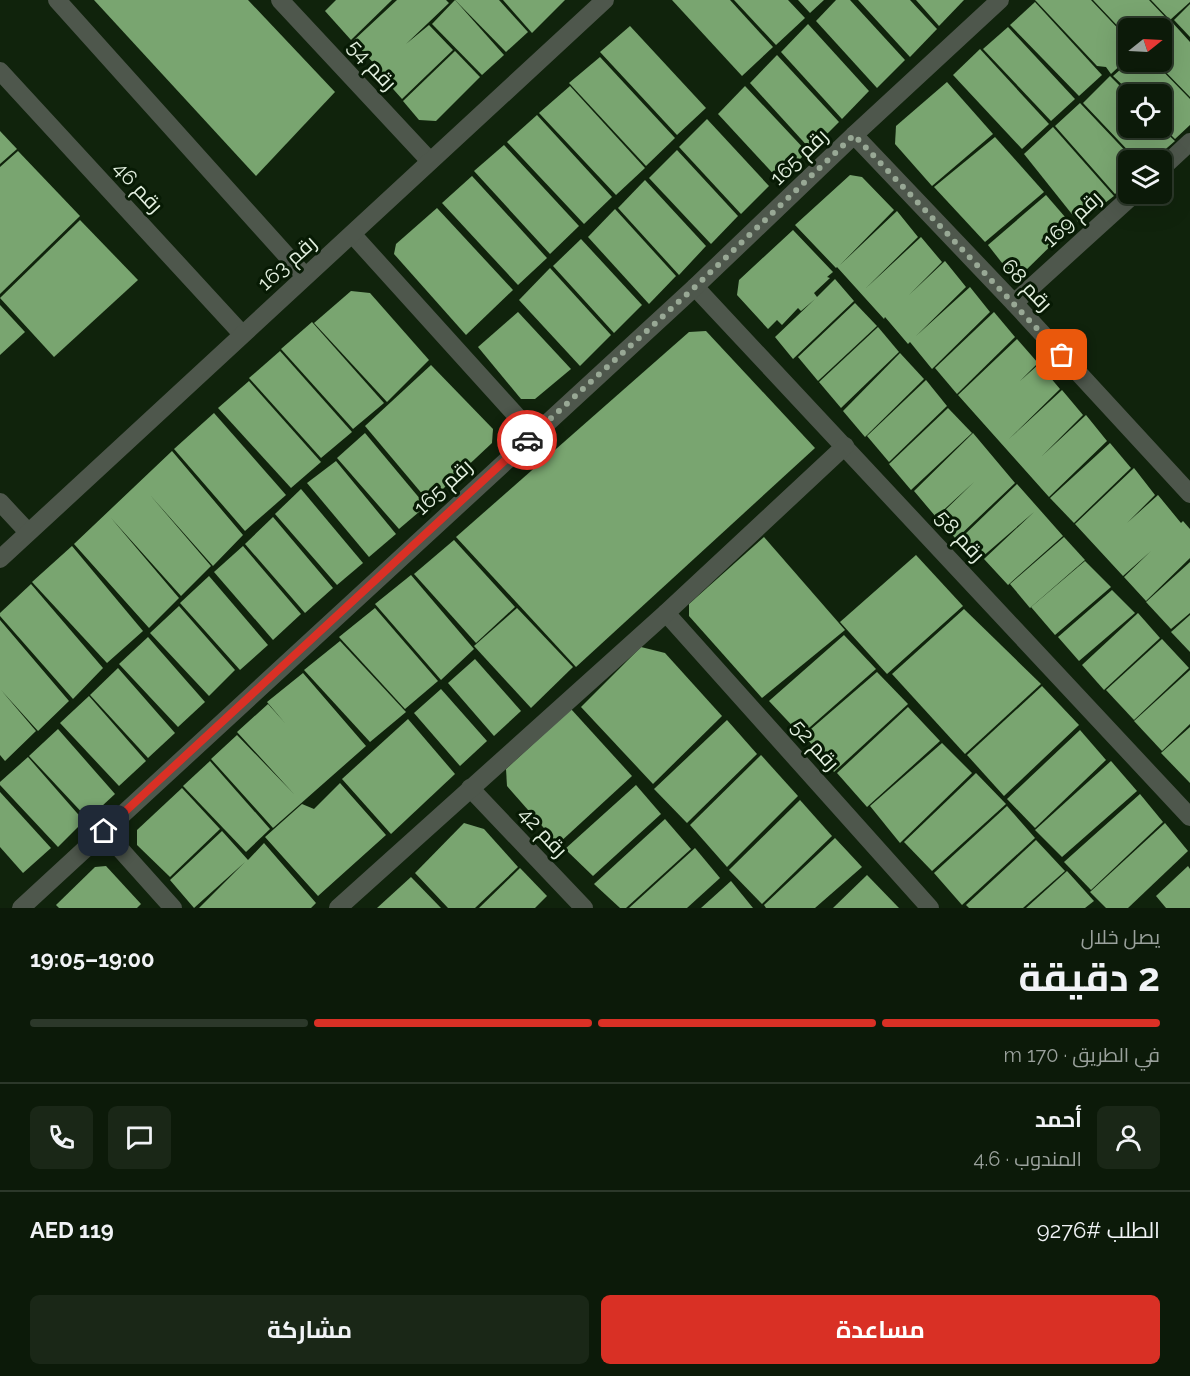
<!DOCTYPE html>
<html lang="ar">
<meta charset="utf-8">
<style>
:root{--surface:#0c1a09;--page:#1a2717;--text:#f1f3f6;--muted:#9aa19c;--line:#2c382a;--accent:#d93025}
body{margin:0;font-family:Raleway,Cairo,sans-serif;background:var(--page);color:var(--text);direction:rtl;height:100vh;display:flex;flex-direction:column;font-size:22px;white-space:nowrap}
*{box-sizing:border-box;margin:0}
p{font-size:20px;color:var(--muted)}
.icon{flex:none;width:33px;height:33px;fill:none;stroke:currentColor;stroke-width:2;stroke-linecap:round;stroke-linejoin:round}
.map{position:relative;height:908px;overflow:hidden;direction:ltr}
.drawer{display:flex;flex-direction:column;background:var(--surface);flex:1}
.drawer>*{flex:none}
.needle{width:39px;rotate:72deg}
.tools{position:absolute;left:1118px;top:18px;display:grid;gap:12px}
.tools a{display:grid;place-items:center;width:54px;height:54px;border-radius:9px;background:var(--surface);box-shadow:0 6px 24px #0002,0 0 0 2px var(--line);font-size:30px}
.pin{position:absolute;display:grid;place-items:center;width:51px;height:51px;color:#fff;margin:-26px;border-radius:12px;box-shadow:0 3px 9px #0006}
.courier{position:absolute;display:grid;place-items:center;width:60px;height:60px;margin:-30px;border:4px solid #d93025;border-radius:50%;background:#fff;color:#222;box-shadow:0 2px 8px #0007}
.head em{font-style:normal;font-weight:700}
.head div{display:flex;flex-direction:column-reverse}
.head{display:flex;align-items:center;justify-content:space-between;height:102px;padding:0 30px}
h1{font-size:39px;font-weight:700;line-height:45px}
.bar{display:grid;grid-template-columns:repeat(4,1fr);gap:9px 6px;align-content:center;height:72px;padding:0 30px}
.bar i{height:8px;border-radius:4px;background:var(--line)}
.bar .current{background:var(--accent)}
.bar p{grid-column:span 4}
.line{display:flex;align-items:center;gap:15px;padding:0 30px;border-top:2px solid var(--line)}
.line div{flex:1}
.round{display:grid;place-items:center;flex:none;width:63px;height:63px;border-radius:9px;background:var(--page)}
.primary-button{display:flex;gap:12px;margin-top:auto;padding:12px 30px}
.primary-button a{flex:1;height:69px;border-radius:9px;background:var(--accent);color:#fff;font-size:24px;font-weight:700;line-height:69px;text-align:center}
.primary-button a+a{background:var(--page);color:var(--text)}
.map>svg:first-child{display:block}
</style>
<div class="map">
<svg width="1190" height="908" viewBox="0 0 1190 908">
<rect width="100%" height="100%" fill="#10230c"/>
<g fill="#79a570">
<polygon points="94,0 248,0 335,92 256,176"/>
<polygon points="336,0 392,0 351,40 325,11"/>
<polygon points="397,0 446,0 449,3 406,44 429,25 453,50 402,99 378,72 380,70 353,41"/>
<polygon points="455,0 499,0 528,32 506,52"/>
<polygon points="455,0 504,55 482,75 432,24"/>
<polygon points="503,0 565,0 532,33"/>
<polygon points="672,0 730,0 773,47 742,76"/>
<polygon points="734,0 788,0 805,18 776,45"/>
<polygon points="798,0 824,0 810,13"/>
<polygon points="836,0 850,0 905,60 877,88 816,21"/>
<polygon points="858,0 910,0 937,29 910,57"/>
<polygon points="916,0 964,0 939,26"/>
<polygon points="1035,0 1091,0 1128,39 1128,58 1111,74 1106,67 1097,66"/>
<polygon points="1093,0 1149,0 1169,21 1161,28 1128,28 1128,37"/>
<polygon points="1151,0 1190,0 1190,2 1170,20"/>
<polygon points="1035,2 1102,75 1079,96 1010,25"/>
<polygon points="1190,4 1190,37 1174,20"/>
<polygon points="1171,21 1190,42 1190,97 1156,62 1161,62 1161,31"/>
<polygon points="808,24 869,91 842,119 781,52"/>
<polygon points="630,26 706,108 677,135 600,52"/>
<polygon points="1008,27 1075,99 1051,121 983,49"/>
<polygon points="980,49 1049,124 1022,149 953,75"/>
<polygon points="455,51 480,77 436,121 419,120 403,101"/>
<polygon points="777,55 839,122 811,150 750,83"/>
<polygon points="600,57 675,138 646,166 569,83"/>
<polygon points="1129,62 1154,62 1190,99 1190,125 1175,139 1161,125 1161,94 1132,94 1113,76"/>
<polygon points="1110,76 1128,94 1128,128 1161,128 1175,141 1153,160 1137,160 1083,103"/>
<polygon points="947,82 993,134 932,186 895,144 896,126"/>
<polygon points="570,86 645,168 616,195 539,113"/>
<polygon points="745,86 807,152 779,180 718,114"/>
<polygon points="1080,103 1134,160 1128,160 1128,183 1115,194 1055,126"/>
<polygon points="537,115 612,197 584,224 507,142"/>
<polygon points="707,119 769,186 741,214 679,147"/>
<polygon points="1053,127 1114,196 1079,223 1024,154"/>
<polygon points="0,131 17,149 0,164"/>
<polygon points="995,137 1044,192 985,242 934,187"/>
<polygon points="504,145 579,226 550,254 474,171"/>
<polygon points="677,150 738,216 711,244 649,178"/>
<polygon points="18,151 80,216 0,294 0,167"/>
<polygon points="850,175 862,177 894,210 840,265 897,211 918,237 865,289 921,237 942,262 909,295 945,261 966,287 916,336 970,287 990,312 932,369 910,342 908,344 885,317 884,319 837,267 836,268 795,225"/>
<polygon points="472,176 547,258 518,285 442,203"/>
<polygon points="645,180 706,246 679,275 618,208"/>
<polygon points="1046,195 1072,225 1022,274 1006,268 988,245"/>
<polygon points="437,208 513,290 466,335 394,254 396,244"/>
<polygon points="615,209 676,276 649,304 588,237"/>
<polygon points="80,220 138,280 54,357 0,298"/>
<polygon points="793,230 833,272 827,277 830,278 814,293 817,297 835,279 854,301 793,359 775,337 815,299 801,311 798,308 782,325 777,320 768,329 737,295 739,280"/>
<polygon points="581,239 642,305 614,333 553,266"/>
<polygon points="550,268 611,335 580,366 519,300"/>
<polygon points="351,291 370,293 429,360 387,402 314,323"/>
<polygon points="855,303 877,326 818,381 798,357"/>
<polygon points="0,305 25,332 0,355"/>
<polygon points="518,312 571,369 535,399 521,399 478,347"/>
<polygon points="994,312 1015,337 957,394 935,368"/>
<polygon points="312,322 384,403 353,429 281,349"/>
<polygon points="878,327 899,352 841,408 819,382"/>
<polygon points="706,331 815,448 576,667 456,537 689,332"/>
<polygon points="1017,339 1038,363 1020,381 1039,364 1060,389 1009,439 1062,390 1083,415 1042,456 1086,415 1107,441 1049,497 958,395"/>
<polygon points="280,351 352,432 321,458 249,378"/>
<polygon points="900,353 924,379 865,437 843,411"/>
<polygon points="431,365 493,429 492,443 429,502 365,426"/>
<polygon points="926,380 947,406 889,462 867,436"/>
<polygon points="249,381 321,462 291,488 218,408"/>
<polygon points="948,408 972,433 911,490 889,464"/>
<polygon points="214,413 286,495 245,531 174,449"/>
<polygon points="365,433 426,506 399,529 337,458"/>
<polygon points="973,433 1015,483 956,539 937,518 974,482 936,517 914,491"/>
<polygon points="1110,443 1131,468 1074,523 1050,498"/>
<polygon points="172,451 243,535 213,566 150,495 211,566 181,596 111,518 179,598 149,628 74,544"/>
<polygon points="336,461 396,534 369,557 307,483"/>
<polygon points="1134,468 1155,495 1127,523 1158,495 1181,523 1183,521 1190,529 1190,558 1146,601 1124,577 1151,551 1123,576 1075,524"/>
<polygon points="1017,484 1063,536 1008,585 984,559 1034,512 981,558 961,538"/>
<polygon points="301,489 363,563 337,585 275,514"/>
<polygon points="273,517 333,588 305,613 245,544"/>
<polygon points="764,537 845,630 762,698 689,616 689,604"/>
<polygon points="1064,537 1085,560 1030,608 1010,584"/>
<polygon points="454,540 515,607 476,643 414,574"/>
<polygon points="72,546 143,631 107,663 32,582"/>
<polygon points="243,546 301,614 273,640 214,572"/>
<polygon points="916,555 963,606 887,674 840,622"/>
<polygon points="1085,561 1111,587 1055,635 1031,607"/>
<polygon points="1190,562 1190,613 1171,629 1146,602"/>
<polygon points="411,575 474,649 441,680 375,604"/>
<polygon points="209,576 268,645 240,670 180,603"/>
<polygon points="31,584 103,668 73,699 0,616 0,613"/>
<polygon points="1112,590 1135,613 1079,661 1058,637"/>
<polygon points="179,606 235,670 209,696 150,633"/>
<polygon points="375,608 438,681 405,709 339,637"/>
<polygon points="517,608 573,667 531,708 474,646"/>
<polygon points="964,609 1041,684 965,754 892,674"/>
<polygon points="1138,613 1160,638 1104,690 1082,665"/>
<polygon points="1190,615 1190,652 1171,632"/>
<polygon points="0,620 69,701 38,731 1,690 36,731 5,761 0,755"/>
<polygon points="844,635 876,669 801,735 769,701"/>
<polygon points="148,637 205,702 178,727 119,664"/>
<polygon points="1162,639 1189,668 1134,720 1106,690"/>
<polygon points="340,641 406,712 370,742 304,670"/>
<polygon points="641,647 665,653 722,716 653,784 581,707"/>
<polygon points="475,659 521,711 494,736 448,683"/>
<polygon points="118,668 175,733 148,758 90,695"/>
<polygon points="1190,670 1190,724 1162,751 1134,721"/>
<polygon points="877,672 908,704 834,772 804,735"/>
<polygon points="303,673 366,746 273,828 211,759 237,735 294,794 237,732 268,704 285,723 267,702"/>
<polygon points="1042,686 1079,725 1004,796 967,755"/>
<polygon points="441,689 487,741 460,766 414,713"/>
<polygon points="89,696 146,761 119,786 60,723"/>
<polygon points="908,707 940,741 867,807 837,773"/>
<polygon points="571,709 632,776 558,844 507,786 506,769"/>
<polygon points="408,719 455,774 391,834 342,779"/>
<polygon points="727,720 757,754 687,823 654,789"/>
<polygon points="1190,727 1190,783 1161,753"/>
<polygon points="58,729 115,794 88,819 29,756"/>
<polygon points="1080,730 1106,760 1035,828 1007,799"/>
<polygon points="942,743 972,773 900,843 870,806"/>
<polygon points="761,755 798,796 727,867 690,825"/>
<polygon points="28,757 84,821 58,847 0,785 0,782"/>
<polygon points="210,761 270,829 246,852 183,786"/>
<polygon points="1111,761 1137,791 1062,857 1035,830"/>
<polygon points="976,773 1006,804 932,871 904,842"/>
<polygon points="340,783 386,835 318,896 265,837 302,804 314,809"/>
<polygon points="636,785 661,814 593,876 565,849"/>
<polygon points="182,788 220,829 170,877 137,845 137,830"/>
<polygon points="0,792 51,848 23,873 0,847"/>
<polygon points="1140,794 1163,822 1091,890 1064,862"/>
<polygon points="800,800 832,836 762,904 729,870"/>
<polygon points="1007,806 1035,838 962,905 934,873"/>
<polygon points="665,819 691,849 626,908 620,908 594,884"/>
<polygon points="464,823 484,829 518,867 475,908 448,908 415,873"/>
<polygon points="1165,823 1188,851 1128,908 1106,908 1090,892"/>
<polygon points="222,831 248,860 264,843 316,903 311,908 199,908 245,862 194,908 170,880"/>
<polygon points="835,838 862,867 815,908 766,908 764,905"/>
<polygon points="1036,840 1065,871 1023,908 969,908 966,905"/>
<polygon points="695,848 720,878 687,908 629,908"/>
<polygon points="106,866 141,904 137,908 59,908 56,905 95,867"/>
<polygon points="1188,866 1190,869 1190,908 1166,908 1156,896"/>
<polygon points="520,868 547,896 535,908 479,908"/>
<polygon points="1067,871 1094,901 1085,908 1026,908"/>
<polygon points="867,875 899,908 833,908"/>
<polygon points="411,877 441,908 377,908"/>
<polygon points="731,881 753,908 701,908"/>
</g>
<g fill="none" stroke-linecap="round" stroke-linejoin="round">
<g stroke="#4e574c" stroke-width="18">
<polyline points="57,0 305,276"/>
<polyline points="280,0 430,161"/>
<polyline points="0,71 242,334"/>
<polyline points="854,135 1014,303 1190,494"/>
<polyline points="1161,169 1190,142"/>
<polyline points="353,235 533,434"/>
<polyline points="695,287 1190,817"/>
<polyline points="1014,303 1134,194"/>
<polyline points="0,502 28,532"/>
<polyline points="0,559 605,0"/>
<polyline points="666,613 930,908"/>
<polyline points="470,788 584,908"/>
<polyline points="104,831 173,908"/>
<polyline points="21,908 695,287 854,135 1000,0"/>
<polyline points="338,908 666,613 845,446"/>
</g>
</g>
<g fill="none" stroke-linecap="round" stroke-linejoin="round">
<polyline stroke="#98a895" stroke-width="6" stroke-dasharray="0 10.8" points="527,440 695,287 854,135 1062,355"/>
<polyline stroke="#d93025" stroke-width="8" points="104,831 527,440"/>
</g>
<g text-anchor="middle" stroke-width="6" stroke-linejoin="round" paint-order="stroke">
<g font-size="21" fill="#e2efdf" stroke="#071a04">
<text transform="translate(372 65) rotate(47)" y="7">رقم 54</text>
<text transform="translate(799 157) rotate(-44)" y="7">رقم 165</text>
<text transform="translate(138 187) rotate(47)" y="7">رقم 46</text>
<text transform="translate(1072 219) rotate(-43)" y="7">رقم 169</text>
<text transform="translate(287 263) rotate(-42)" y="7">رقم 163</text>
<text transform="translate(1027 285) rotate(47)" y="7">رقم 68</text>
<text transform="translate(443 487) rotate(-43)" y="7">رقم 165</text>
<text transform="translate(960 536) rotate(47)" y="7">رقم 58</text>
<text transform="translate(815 745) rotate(48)" y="7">رقم 52</text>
<text transform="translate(543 832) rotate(47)" y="7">رقم 42</text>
</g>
</g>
</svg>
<div class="tools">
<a><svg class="needle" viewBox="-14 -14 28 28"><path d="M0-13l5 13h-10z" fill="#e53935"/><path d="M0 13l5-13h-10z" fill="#9aa19c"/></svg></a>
<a><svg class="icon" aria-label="locate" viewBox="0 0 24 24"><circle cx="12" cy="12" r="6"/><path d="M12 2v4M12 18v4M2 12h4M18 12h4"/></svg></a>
<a><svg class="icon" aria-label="layers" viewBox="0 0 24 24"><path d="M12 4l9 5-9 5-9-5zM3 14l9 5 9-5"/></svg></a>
</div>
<div class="pin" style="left:1062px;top:355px;background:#ea580c"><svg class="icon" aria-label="bag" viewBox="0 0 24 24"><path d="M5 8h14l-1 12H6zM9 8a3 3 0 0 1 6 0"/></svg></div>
<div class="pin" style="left:104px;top:831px;background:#1f2937"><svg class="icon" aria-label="home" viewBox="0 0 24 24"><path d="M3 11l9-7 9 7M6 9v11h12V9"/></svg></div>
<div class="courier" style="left:527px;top:440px"><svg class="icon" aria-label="car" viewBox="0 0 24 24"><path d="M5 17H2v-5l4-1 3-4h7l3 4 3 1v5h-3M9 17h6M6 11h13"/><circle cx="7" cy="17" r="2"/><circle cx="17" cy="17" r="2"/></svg></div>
</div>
<section class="drawer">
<div class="head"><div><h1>2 دقيقة</h1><p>يصل خلال</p></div><em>19:00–19:05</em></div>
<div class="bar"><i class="current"></i><i class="current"></i><i class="current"></i><i></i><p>في الطريق · 170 m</p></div>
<div class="line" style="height:108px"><a class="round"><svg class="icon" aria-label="person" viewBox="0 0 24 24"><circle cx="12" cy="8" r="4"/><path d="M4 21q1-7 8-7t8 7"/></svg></a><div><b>أحمد</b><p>المندوب · 4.6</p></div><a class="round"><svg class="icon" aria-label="chat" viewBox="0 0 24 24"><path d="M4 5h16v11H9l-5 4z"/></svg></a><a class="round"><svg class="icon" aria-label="phone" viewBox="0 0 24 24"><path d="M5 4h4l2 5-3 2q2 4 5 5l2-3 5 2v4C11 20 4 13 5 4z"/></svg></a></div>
<div class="line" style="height:78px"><div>الطلب #9276</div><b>AED 119</b></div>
<div class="primary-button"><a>مساعدة</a><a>مشاركة</a></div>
</section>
